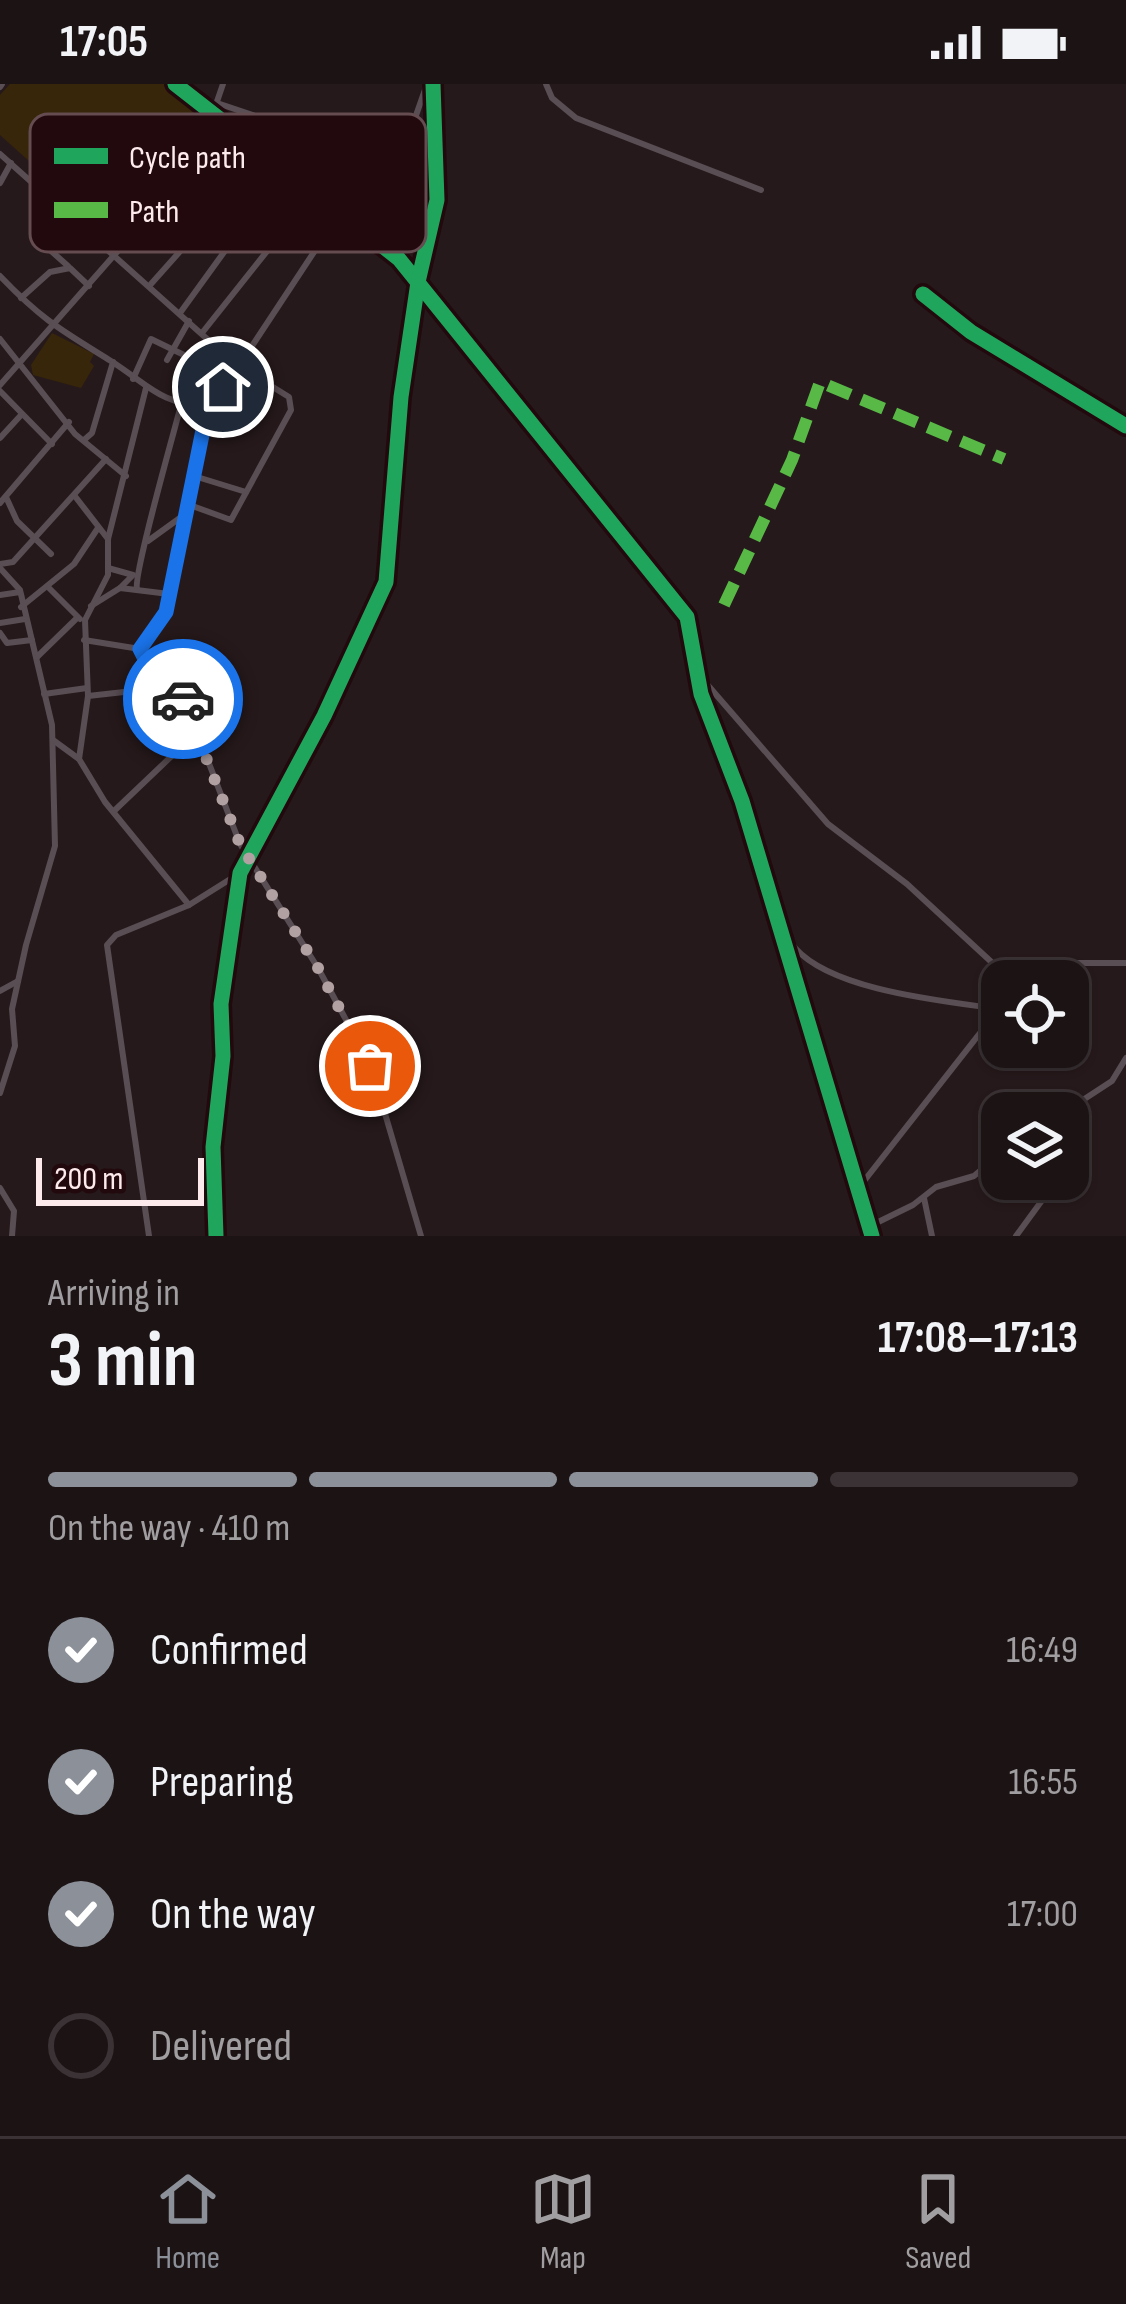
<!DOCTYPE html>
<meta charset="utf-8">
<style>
:root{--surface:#1c1314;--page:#251c1d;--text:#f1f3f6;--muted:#a09ea0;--line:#3a3234;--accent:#8c9099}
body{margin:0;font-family:"Sofia Sans Condensed",sans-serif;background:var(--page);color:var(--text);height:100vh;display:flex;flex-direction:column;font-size:45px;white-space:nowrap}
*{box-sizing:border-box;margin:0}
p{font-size:39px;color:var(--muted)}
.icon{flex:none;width:66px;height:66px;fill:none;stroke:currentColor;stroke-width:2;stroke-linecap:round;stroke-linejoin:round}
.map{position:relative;height:1152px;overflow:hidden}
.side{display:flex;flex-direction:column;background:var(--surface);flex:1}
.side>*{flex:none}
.controls{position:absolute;left:981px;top:876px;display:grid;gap:24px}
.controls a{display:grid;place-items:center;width:108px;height:108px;border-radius:24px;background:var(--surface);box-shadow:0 3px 9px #0004,0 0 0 3px var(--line);font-size:60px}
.scale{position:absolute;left:36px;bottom:30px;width:168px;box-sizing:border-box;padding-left:12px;border:6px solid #fdeaec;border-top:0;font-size:33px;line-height:42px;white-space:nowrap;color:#fdeaec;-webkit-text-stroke:9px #22090e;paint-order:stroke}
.pin{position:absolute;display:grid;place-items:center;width:102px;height:102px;color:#fff;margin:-51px;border:6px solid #fff;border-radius:50%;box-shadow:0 3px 12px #0007}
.courier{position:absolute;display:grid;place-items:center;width:120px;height:120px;margin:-60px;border:9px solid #1a73e8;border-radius:50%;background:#fff;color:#222;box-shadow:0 3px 15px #0007}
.overview em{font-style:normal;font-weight:700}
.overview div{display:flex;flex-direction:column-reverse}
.overview{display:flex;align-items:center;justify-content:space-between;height:204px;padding:0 48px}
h1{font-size:78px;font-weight:700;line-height:90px}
.bar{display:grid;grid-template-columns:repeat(4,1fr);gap:18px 12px;align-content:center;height:144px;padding:0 48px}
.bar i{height:15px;border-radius:9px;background:var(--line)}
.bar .on{background:var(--accent)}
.bar p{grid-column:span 4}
ol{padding:0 48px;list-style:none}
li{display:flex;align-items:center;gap:36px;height:132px}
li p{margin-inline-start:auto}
li .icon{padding:12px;border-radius:50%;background:var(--accent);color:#fff;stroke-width:4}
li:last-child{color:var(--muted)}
li i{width:66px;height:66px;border:6px solid var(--line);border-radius:50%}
.status{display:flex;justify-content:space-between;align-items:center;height:84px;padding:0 60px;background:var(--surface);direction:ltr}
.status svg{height:33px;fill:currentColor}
.tab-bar{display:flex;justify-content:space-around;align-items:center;height:168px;border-top:3px solid var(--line);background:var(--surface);font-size:33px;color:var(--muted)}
.tab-bar a{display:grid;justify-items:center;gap:6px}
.tab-bar .on{color:var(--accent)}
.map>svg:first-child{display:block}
</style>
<div class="status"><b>17:05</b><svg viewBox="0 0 49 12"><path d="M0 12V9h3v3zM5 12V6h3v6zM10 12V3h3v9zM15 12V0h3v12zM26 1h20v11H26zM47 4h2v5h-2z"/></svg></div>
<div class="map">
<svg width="1126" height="1152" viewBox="0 0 1126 1152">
<rect width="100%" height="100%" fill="#26191b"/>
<g fill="#372609">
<polygon points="10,0 167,0 216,44 117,156 0,51 0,11"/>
<polygon points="52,249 94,270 90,278 94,282 81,304 33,291 31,281"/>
</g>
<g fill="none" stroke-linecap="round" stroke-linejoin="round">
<g stroke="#594e53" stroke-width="6">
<polyline points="175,0 399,175 687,533 701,610 742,717 872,1152"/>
<polyline points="546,0 552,14 576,34 761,106"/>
<polyline points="0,3 2,0"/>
<polyline points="217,19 399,81"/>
<polyline points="212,32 223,0"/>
<polyline points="0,70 234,279 289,313 291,326 231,436 187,420"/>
<polyline points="190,86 226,116"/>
<polyline points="0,99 11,79"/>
<polyline points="301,101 319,54"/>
<polyline points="236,107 260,128"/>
<polyline points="67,129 41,158 68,182"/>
<polyline points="374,151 427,0"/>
<path d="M0,192C42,236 61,246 111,277C154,305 156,317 211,325"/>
<polyline points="151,200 265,72"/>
<polyline points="21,214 50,188 70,184 89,202"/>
<polyline points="180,229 227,164 292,93"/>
<polyline points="202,249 314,108"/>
<polyline points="0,255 75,350 126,392"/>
<polyline points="167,276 189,237"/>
<polyline points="133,295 151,255 184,271 183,292"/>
<polyline points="0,301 226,44"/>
<polyline points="0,307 52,360"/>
<polyline points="0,354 22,330"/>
<polyline points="84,356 92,349 113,278"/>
<polyline points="194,392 246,408"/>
<polyline points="74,411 108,455"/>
<polyline points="6,413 17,437 51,470"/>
<polyline points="188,418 204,346 234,279 252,262 316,165 354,139"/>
<polyline points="0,419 69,338"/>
<polyline points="184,431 166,528 140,565 151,587 185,617 240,760 318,884 371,982 421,1152"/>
<polyline points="148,457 184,431"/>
<polyline points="0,480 13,478 106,375"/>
<polyline points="0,484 20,506 52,641 55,762 26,861 12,925 15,962 0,1009"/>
<polyline points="108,484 133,491 120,504"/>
<polyline points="49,504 80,535"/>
<path d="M137,505C133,492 174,348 181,321"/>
<polyline points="0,511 20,508"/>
<polyline points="91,522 120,504 169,510"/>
<polyline points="21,523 74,480 98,444"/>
<polyline points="0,539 25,535"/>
<polyline points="0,549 7,559 32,556"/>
<polyline points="84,556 140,565"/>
<polyline points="37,573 77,534"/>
<polyline points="699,591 828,740 907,800 1012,897"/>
<polyline points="44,610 87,604"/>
<polyline points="88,612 133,607 164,611"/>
<polyline points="53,656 79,675 105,718 189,821"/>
<polyline points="79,675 88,612 85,536 108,491 108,455 146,304"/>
<polyline points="114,727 178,666 178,646 159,594"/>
<path d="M777,831C782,841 787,855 795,864C833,907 944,917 999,925"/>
<polyline points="1056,897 1063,879 1126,879"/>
<polyline points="0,907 18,897"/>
<polyline points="1063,1029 1112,997 1126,974"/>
<polyline points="0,1104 14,1127 12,1152"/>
<polyline points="857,1106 1002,921"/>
<polyline points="924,1114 932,1152"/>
<polyline points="870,1142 913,1121 936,1103 974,1092 1002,1068"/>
<polyline points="149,1152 107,861 116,851 189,821 240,789"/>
<polyline points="216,1152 213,1063 223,972 221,920 240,789 324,632 386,498 401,313 418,198 437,116 433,0"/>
<polyline points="1016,1152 1054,1100"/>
</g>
<g stroke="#58b947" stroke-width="12" stroke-dasharray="24 12" stroke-linecap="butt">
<polyline points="235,106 260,128"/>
<polyline points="724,521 792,376 820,298 1004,375"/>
</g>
<defs>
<g id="cycleway">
<polyline points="175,0 399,175 687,533 701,610 742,717 872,1152"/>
<polyline points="923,210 971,248 1126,342"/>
<polyline points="216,1152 213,1063 223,972 221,920 240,789 324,632 386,498 401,313 418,198 437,116 433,0"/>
</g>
</defs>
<use href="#cycleway" stroke="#22090e" stroke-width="22"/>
<use href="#cycleway" stroke="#20a55d" stroke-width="15"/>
</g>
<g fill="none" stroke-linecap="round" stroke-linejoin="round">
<polyline stroke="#b2a1a3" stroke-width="12" stroke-dasharray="0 21.6" points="183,615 240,760 318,884 370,982"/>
<polyline stroke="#1a73e8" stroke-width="15" points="183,615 151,587 140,565 166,528 203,346 223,303"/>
</g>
<rect x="30" y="30" width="396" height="138" rx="18" fill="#22090e" stroke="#644c51" stroke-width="3"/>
<rect x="54" y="64" width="54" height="16" fill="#20a55d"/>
<rect x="54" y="118" width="54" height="16" fill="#58b947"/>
<g font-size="33" fill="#fdeaec">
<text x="129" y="84">Cycle path</text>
<text x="129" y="138">Path</text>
</g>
</svg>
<div class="controls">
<a><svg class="icon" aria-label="locate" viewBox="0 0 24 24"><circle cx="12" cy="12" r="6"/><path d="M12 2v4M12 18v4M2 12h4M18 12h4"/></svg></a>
<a><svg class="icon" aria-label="layers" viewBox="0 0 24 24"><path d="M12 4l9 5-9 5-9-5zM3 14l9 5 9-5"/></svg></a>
</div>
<div class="scale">200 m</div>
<div class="pin" style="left:370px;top:982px;background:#ea580c"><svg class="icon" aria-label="bag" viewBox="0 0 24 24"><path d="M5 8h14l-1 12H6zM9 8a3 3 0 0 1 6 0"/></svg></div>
<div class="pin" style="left:223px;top:303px;background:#1f2937"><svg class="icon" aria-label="home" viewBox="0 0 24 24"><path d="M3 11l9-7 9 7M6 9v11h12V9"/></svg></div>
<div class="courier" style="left:183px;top:615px"><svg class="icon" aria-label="car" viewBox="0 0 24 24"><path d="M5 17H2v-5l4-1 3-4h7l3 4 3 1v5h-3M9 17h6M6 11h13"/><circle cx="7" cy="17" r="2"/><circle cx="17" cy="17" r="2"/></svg></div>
</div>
<section class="side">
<div class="overview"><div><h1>3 min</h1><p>Arriving in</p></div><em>17:08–17:13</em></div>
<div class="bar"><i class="on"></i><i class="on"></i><i class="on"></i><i></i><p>On the way · 410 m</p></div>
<ol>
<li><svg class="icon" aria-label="check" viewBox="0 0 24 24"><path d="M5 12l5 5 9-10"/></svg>Confirmed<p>16:49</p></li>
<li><svg class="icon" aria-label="check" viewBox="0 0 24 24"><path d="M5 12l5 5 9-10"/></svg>Preparing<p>16:55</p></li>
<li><svg class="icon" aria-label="check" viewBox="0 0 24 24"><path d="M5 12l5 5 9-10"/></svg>On the way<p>17:00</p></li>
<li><i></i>Delivered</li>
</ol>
</section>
<nav class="tab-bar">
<a class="on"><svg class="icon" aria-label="home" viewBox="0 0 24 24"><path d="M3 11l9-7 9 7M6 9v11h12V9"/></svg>Home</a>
<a><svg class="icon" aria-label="map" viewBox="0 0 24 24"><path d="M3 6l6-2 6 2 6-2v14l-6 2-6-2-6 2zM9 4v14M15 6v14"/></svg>Map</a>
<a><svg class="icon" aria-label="saved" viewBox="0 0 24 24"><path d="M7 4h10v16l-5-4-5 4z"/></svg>Saved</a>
</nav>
